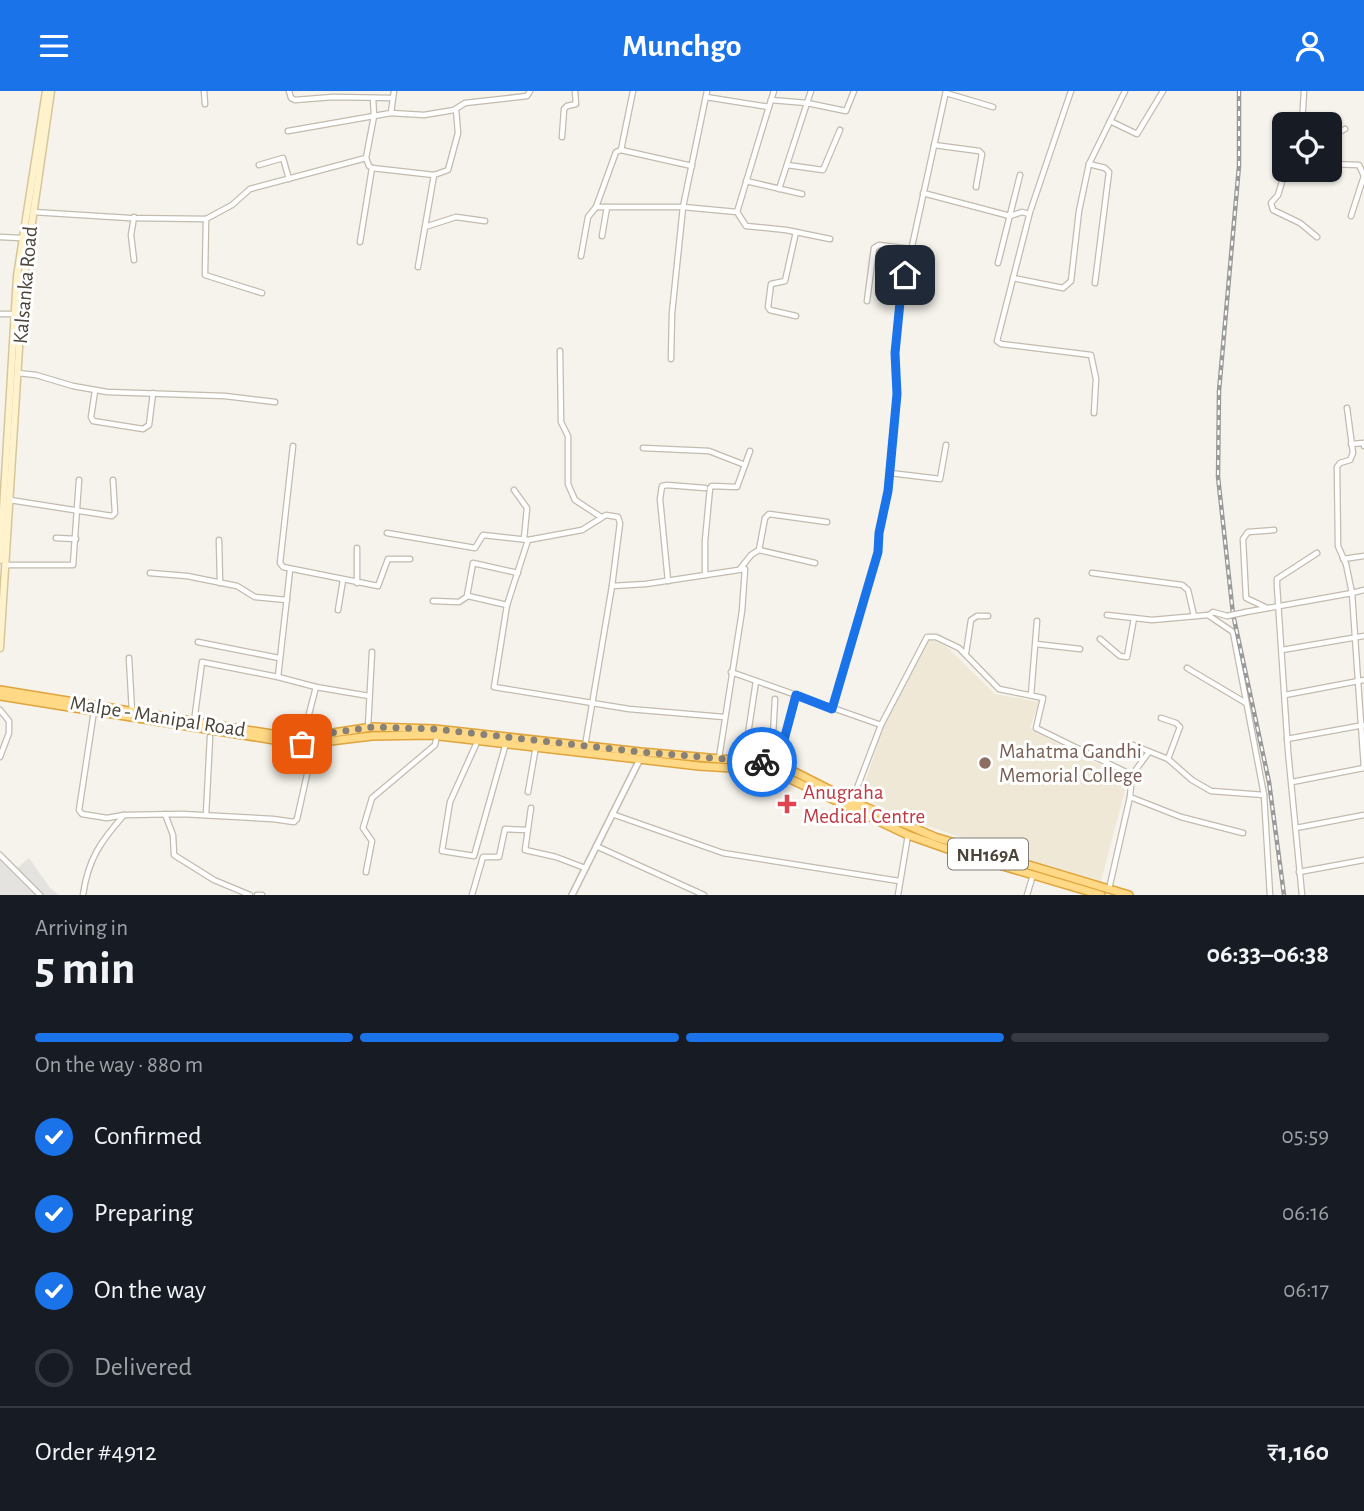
<!DOCTYPE html>
<meta charset="utf-8">
<style>
:root{--surface:#171b24;--page:#20242c;--text:#f1f3f6;--muted:#9ea1a6;--line:#363941;--accent:#1a73e8}
body{margin:0;font-family:"Alegreya Sans",sans-serif;background:var(--page);color:var(--text);height:100vh;display:flex;flex-direction:column;font-size:26px;white-space:nowrap}
*{box-sizing:border-box;margin:0}
p{font-size:23px;color:var(--muted)}
.icon{flex:none;width:38px;height:38px;fill:none;stroke:currentColor;stroke-width:2;stroke-linecap:round;stroke-linejoin:round}
.map{position:relative;height:804px;overflow:hidden}
.sheet{display:flex;flex-direction:column;background:var(--surface);flex:1}
.sheet>*{flex:none}
.tools{position:absolute;left:1272px;top:21px;display:grid;gap:14px}
.tools a{display:grid;place-items:center;width:70px;height:70px;border-radius:10px;background:var(--surface);box-shadow:0 2px 5px #0004;font-size:35px}
.pin{position:absolute;display:grid;place-items:center;width:60px;height:60px;color:#fff;margin:-30px;border-radius:14px;box-shadow:0 4px 10px #0006}
.courier{position:absolute;display:grid;place-items:center;width:70px;height:70px;margin:-35px;border:5px solid #1a73e8;border-radius:50%;background:#fff;color:#222;box-shadow:0 2px 9px #0007}
.overview em{font-style:normal;font-weight:700}
.overview div{display:flex;flex-direction:column-reverse}
.overview{display:flex;align-items:center;justify-content:space-between;height:119px;padding:0 35px}
h1{font-size:46px;font-weight:700;line-height:52px}
.bar{display:grid;grid-template-columns:repeat(4,1fr);gap:10px 7px;align-content:center;height:84px;padding:0 35px}
.bar i{height:9px;border-radius:5px;background:var(--line)}
.bar .active{background:var(--accent)}
.bar p{grid-column:span 4}
.line{display:flex;align-items:center;gap:18px;padding:0 35px;border-top:2px solid var(--line)}
.line div{flex:1}
ol{padding:0 35px;list-style:none}
li{display:flex;align-items:center;gap:21px;height:77px}
li p{margin-inline-start:auto}
li .icon{padding:7px;border-radius:50%;background:var(--accent);color:#fff;stroke-width:4}
li:last-child{color:var(--muted)}
li i{width:38px;height:38px;border:4px solid var(--line);border-radius:50%}
header{display:flex;justify-content:space-between;align-items:center;height:91px;padding:0 35px;background:var(--accent);color:#fff;font-size:32px;font-weight:700}
.map>svg:first-child{display:block}
</style>
<header><svg class="icon" aria-label="menu" viewBox="0 0 24 24"><path d="M4 6h16M4 12h16M4 18h16"/></svg>Munchgo<svg class="icon" aria-label="person" viewBox="0 0 24 24"><circle cx="12" cy="8" r="4"/><path d="M4 21q1-7 8-7t8 7"/></svg></header>
<div class="map">
<svg width="1364" height="804" viewBox="0 0 1364 804">
<rect width="100%" height="100%" fill="#f6f3ec"/>
<polygon fill="#efe8d6" points="929,547 947,556 995,603 1039,611 1030,637 1076,663 1119,682 1125,699 1101,790 1022,767 904,727 860,706 885,632"/>
<polygon fill="#e5e3e0" points="0,764 15,779 29,767 50,797 59,804 0,804"/>
<g fill="none" stroke-linecap="round" stroke-linejoin="round">
<defs>
<g id="minor">
<polyline points="204,0 205,13"/>
<polyline points="289,0 291,7 295,9 333,6 392,7"/>
<polyline points="394,0 391,22 424,24 454,19 465,12 527,5 530,0"/>
<polyline points="774,0 771,9 807,12 779,98"/>
<polyline points="811,0 807,12 846,20 854,0"/>
<polyline points="1071,0 1030,121 997,250 1001,253 1091,264 1096,288 1094,322"/>
<polyline points="946,2 993,16"/>
<polyline points="706,6 769,16"/>
<polyline points="1110,30 1137,43 1163,0"/>
<polyline points="1302,33 1304,0"/>
<polyline points="288,40 391,22"/>
<polyline points="562,46 564,18 567,15 576,13 575,0"/>
<polyline points="1330,46 1345,38"/>
<polyline points="934,54 979,60 982,63 976,96"/>
<polyline points="621,59 633,0"/>
<polyline points="1284,59 1280,64 1284,84 1314,79"/>
<polyline points="366,67 369,75 372,77 434,84 418,176"/>
<polyline points="1089,73 1105,77 1109,81 1095,192"/>
<polyline points="1330,73 1359,74 1364,85"/>
<polyline points="259,74 283,67 289,88"/>
<polyline points="787,74 823,79 840,39"/>
<polyline points="434,84 448,79 458,42 456,18"/>
<polyline points="1284,84 1278,104 1271,112 1273,119 1300,132 1317,146"/>
<polyline points="746,90 802,103"/>
<polyline points="923,102 1010,125 1022,121 1029,123"/>
<polyline points="596,116 683,116 737,121 771,9"/>
<polyline points="33,121 129,127 206,128 232,114 250,98 366,67 374,25 373,7"/>
<polyline points="737,121 746,135 786,139 830,148"/>
<polyline points="1351,125 1364,85"/>
<polyline points="134,126 131,144 134,169"/>
<polyline points="206,128 205,184 262,202"/>
<polyline points="425,136 456,126 485,130"/>
<polyline points="602,145 607,116"/>
<polyline points="0,146 21,147"/>
<polyline points="360,151 372,77"/>
<polyline points="581,165 588,126 596,116 616,61 621,59 692,75"/>
<polyline points="998,172 1020,84"/>
<polyline points="1013,187 1063,197 1071,190 1079,120 1089,73 1125,0"/>
<polyline points="867,210 874,157 879,154 911,158"/>
<polyline points="0,223 15,223"/>
<polyline points="796,225 770,219 768,216 771,193 785,190 796,141"/>
<polyline points="560,260 561,331 568,345 568,393 575,409 601,426"/>
<polyline points="671,268 672,222 683,116 707,0"/>
<polyline points="18,282 36,284 73,295 107,301 225,305 275,311"/>
<polyline points="95,300 91,326 93,330 143,338 149,334 153,302"/>
<polyline points="1351,353 1364,352 1364,355"/>
<polyline points="293,355 280,472 283,476 378,495 388,468 410,468"/>
<polyline points="643,357 709,360 745,374"/>
<polyline points="890,382 940,388 946,354"/>
<polyline points="514,399 527,417 524,448"/>
<polyline points="10,409 112,425 115,422 113,389"/>
<polyline points="387,442 475,457 483,444 528,449"/>
<polyline points="56,447 76,448"/>
<polyline points="219,449 220,492"/>
<polyline points="357,457 357,492"/>
<polyline points="759,459 765,427 769,423 827,431"/>
<polyline points="1343,468 1364,465"/>
<polyline points="5,474 73,474 79,389"/>
<polyline points="740,478 751,464 759,459 815,472"/>
<polyline points="290,479 278,586 316,596 303,646"/>
<polyline points="150,482 187,485 237,495 255,506 287,509"/>
<polyline points="1092,482 1182,494 1188,499 1194,525"/>
<polyline points="705,484 705,450 710,397 712,395 737,396 750,360"/>
<polyline points="668,490 660,408 662,395 667,394 705,397"/>
<polyline points="612,495 620,432 618,426 606,424 582,439 528,449 507,514 494,596 629,618 724,626"/>
<polyline points="467,505 473,472 518,482"/>
<polyline points="433,510 459,511 468,505 507,514"/>
<polyline points="1267,517 1246,507 1243,448 1248,441 1274,439"/>
<polyline points="338,519 343,489"/>
<polyline points="1246,521 1352,502 1346,473 1338,455 1337,376 1340,372 1350,369 1353,362 1347,317"/>
<polyline points="1107,524 1152,529 1208,524 1233,541 1264,704 1270,804"/>
<polyline points="1209,524 1213,521 1227,525"/>
<polyline points="1100,548 1120,565 1127,566 1134,527"/>
<polyline points="198,551 279,567"/>
<polyline points="1036,553 1080,558"/>
<polyline points="1282,559 1364,545"/>
<polyline points="966,562 971,529 977,525 988,525"/>
<polyline points="129,567 132,621"/>
<polyline points="1187,577 1246,612"/>
<polyline points="731,581 881,634"/>
<polyline points="756,590 748,643 786,645"/>
<polyline points="316,596 369,605"/>
<polyline points="1031,604 1037,530"/>
<polyline points="1285,604 1364,589"/>
<polyline points="832,618 878,461 879,442 888,400 897,303 895,262 900,210 946,0"/>
<polyline points="0,619 9,630 9,642 0,666"/>
<polyline points="94,620 79,719 82,723 107,727 124,724 182,723 273,728 294,731 297,728 314,652"/>
<polyline points="1161,627 1176,632 1180,636 1168,668"/>
<polyline points="194,631 202,571 278,586"/>
<polyline points="368,636 372,561"/>
<polyline points="773,644 775,608"/>
<polyline points="1287,648 1364,634"/>
<polyline points="478,649 450,711 442,760 474,765 506,652"/>
<polyline points="1133,654 1168,668 1192,689 1211,700 1264,704"/>
<polyline points="585,655 612,495 646,493 745,478 742,520 719,667"/>
<polyline points="777,674 796,604"/>
<polyline points="1132,684 1149,661"/>
<polyline points="1292,691 1364,677 1352,502 1364,499"/>
<polyline points="528,701 536,655"/>
<polyline points="1130,706 1181,726 1243,742"/>
<polyline points="852,710 881,634 927,546 936,546 959,557 999,598 1043,607 1036,637 1132,684 1130,706 1109,798"/>
<polyline points="531,717 525,759 556,766 585,777"/>
<polyline points="165,723 173,744 174,764 214,789 250,804"/>
<polyline points="612,723 723,762 899,790"/>
<polyline points="206,724 210,646"/>
<polyline points="1296,737 1364,724"/>
<polyline points="596,755 704,804"/>
<polyline points="0,764 40,804"/>
<polyline points="366,781 372,750 363,737 372,707 435,654 437,645"/>
<polyline points="1299,781 1364,769"/>
<path d="M83,804C88,768 101,750 124,724"/>
<polyline points="257,804 262,804"/>
<polyline points="472,804 483,766 499,766 505,738 527,739"/>
<polyline points="898,804 908,744"/>
<polyline points="1027,804 1033,784"/>
<polyline points="1302,804 1288,660 1277,495 1277,488 1317,462"/>
</g>
<polyline id="tertiary" points="572,804 640,668"/>
<g id="secondary">
<polyline points="0,469 17,185 46,0"/>
<polyline points="0,557 23,194 51,0"/>
</g>
<g id="trunk">
<polyline points="0,599 284,645 307,646 372,636 435,638 641,661 766,672 789,678 852,710 935,746 1129,804"/>
<polyline points="0,605 293,652 314,652 372,645 431,644 699,675 765,679 788,687 908,744 959,762 1101,804"/>
</g>
</defs>
<use href="#minor" stroke="#c2bbae" stroke-width="7"/>
<use href="#tertiary" stroke="#c2bbae" stroke-width="8"/>
<use href="#secondary" stroke="#d6c79b" stroke-width="9"/>
<use href="#trunk" stroke="#e0a43c" stroke-width="10"/>
<use href="#minor" stroke="#fff" stroke-width="4.5"/>
<use href="#tertiary" stroke="#fff" stroke-width="5"/>
<use href="#secondary" stroke="#fff3cd" stroke-width="6"/>
<use href="#trunk" stroke="#ffd985" stroke-width="7"/>
<defs>
<polyline id="rail" points="1239,0 1239,75 1219,300 1218,386 1233,523 1269,691 1284,804"/>
</defs>
<use href="#rail" stroke="#9a9a9a" stroke-width="4.5"/>
<use href="#rail" stroke="#fff" stroke-width="2" stroke-dasharray="5" stroke-linecap="butt"/>
<defs>
<polyline id="minor-bridge" points="1227,525 1246,521"/>
</defs>
<use href="#minor-bridge" stroke="#c2bbae" stroke-width="7" stroke-linecap="butt"/>
<use href="#minor-bridge" stroke="#fff" stroke-width="4.5"/>
</g>
<g fill="none" stroke-linecap="round" stroke-linejoin="round">
<polyline stroke="#878178" stroke-width="7" stroke-dasharray="0 12.6" points="302,653 303,646 372,636 435,638 641,661 762,671"/>
<polyline stroke="#1a73e8" stroke-width="9" points="762,671 777,675 796,604 832,618 878,461 879,442 888,400 897,303 895,262 900,211 905,184"/>
</g>
<circle fill="#8d6e63" stroke="#fff" stroke-width="2.5" cx="985" cy="672" r="7"/>
<path fill="#e0444e" stroke="#fff" stroke-width="2.5" d="M783.5 702.5h7v7h7v7h-7v7h-7v-7h-7v-7h7z"/>
<g text-anchor="middle" stroke-width="6" stroke-linejoin="round" paint-order="stroke">
<rect fill="#fff" stroke="#817c74" stroke-width="2" x="948" y="747.5" width="80" height="31" rx="5"/>
<g font-size="19" font-weight="bold" fill="#4b4439">
<text x="988" y="770">NH169A</text>
</g>
<g font-size="21" fill="#4b4439" stroke="#fff">
<text transform="translate(25 194) rotate(-85)" y="7">Kalsanka Road</text>
<text transform="translate(158 625) rotate(9)" y="7">Malpe - Manipal Road</text>
</g>
<g font-size="21" fill="#785e54" stroke="#fff" text-anchor="start">
<text x="999" y="667">Mahatma Gandhi<tspan x="999" dy="24">Memorial College</tspan></text>
</g>
<g font-size="21" fill="#be3a42" stroke="#fff" text-anchor="start">
<text x="803" y="708">Anugraha<tspan x="803" dy="24">Medical Centre</tspan></text>
</g>
</g>
</svg>
<div class="tools">
<a><svg class="icon" aria-label="locate" viewBox="0 0 24 24"><circle cx="12" cy="12" r="6"/><path d="M12 2v4M12 18v4M2 12h4M18 12h4"/></svg></a>
</div>
<div class="pin" style="left:302px;top:653px;background:#ea580c"><svg class="icon" aria-label="bag" viewBox="0 0 24 24"><path d="M5 8h14l-1 12H6zM9 8a3 3 0 0 1 6 0"/></svg></div>
<div class="pin" style="left:905px;top:184px;background:#1f2937"><svg class="icon" aria-label="home" viewBox="0 0 24 24"><path d="M3 11l9-7 9 7M6 9v11h12V9"/></svg></div>
<div class="courier" style="left:762px;top:671px"><svg class="icon" aria-label="bike" viewBox="0 0 24 24"><circle cx="6" cy="16" r="4"/><circle cx="18" cy="16" r="4"/><path d="M6 16l4-8h5l3 8M10 8l3 8H6M13 5h3"/></svg></div>
</div>
<section class="sheet">
<div class="overview"><div><h1>5 min</h1><p>Arriving in</p></div><em>06:33–06:38</em></div>
<div class="bar"><i class="active"></i><i class="active"></i><i class="active"></i><i></i><p>On the way · 880 m</p></div>
<ol>
<li><svg class="icon" aria-label="check" viewBox="0 0 24 24"><path d="M5 12l5 5 9-10"/></svg>Confirmed<p>05:59</p></li>
<li><svg class="icon" aria-label="check" viewBox="0 0 24 24"><path d="M5 12l5 5 9-10"/></svg>Preparing<p>06:16</p></li>
<li><svg class="icon" aria-label="check" viewBox="0 0 24 24"><path d="M5 12l5 5 9-10"/></svg>On the way<p>06:17</p></li>
<li><i></i>Delivered</li>
</ol>
<div class="line" style="height:91px"><div>Order #4912</div><b>₹1,160</b></div>
</section>
